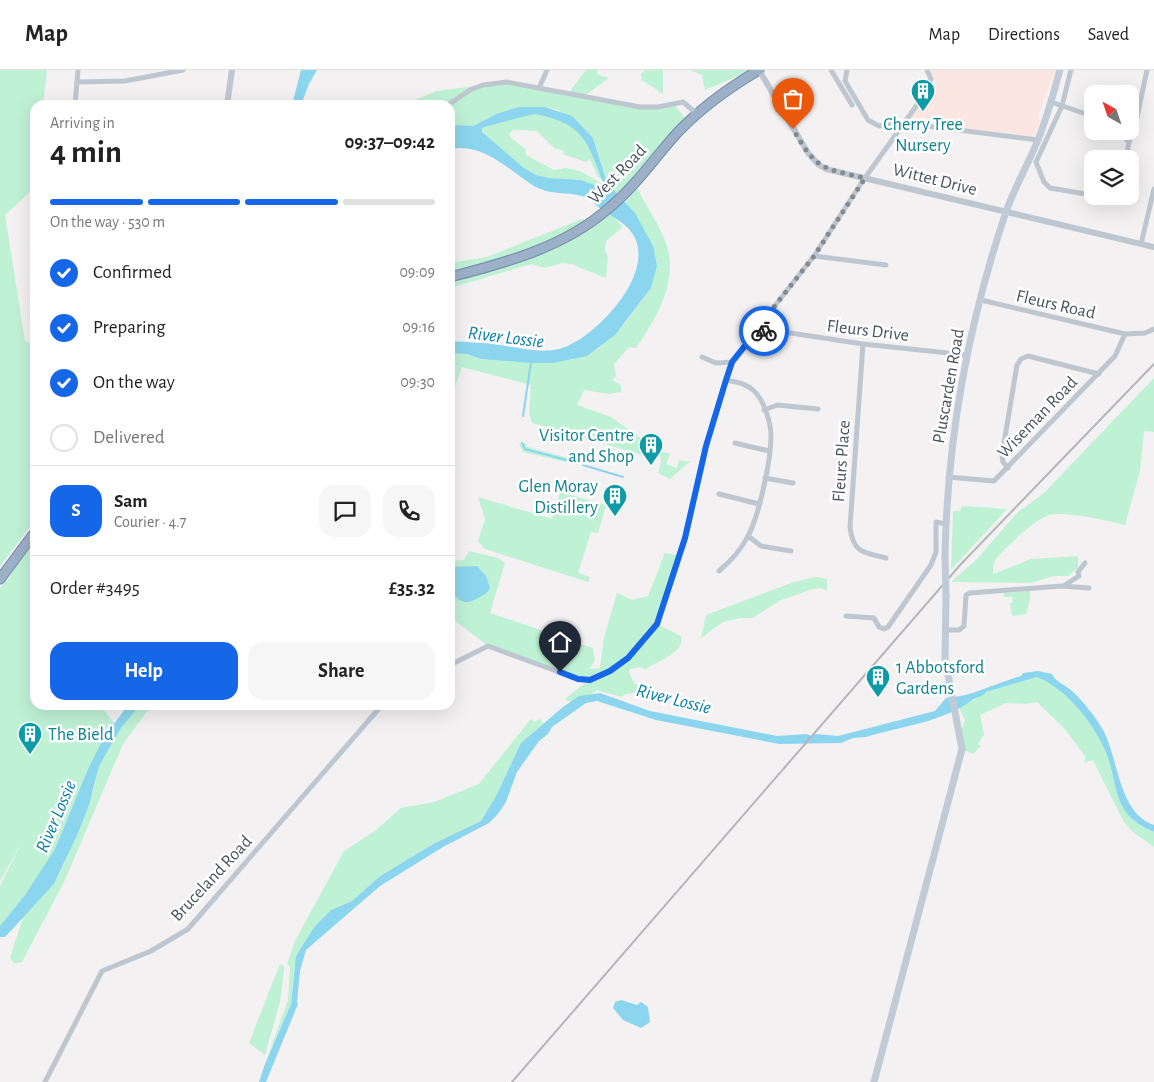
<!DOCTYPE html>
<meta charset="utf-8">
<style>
:root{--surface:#fff;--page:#f6f6f6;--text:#222;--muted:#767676;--line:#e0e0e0;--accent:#1567e8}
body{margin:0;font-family:"Alegreya Sans",sans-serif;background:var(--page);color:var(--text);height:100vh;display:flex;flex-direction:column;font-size:19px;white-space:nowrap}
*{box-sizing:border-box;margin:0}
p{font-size:16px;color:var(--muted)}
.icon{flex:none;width:28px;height:28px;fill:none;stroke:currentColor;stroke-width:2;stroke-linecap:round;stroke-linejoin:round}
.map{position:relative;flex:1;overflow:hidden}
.sheet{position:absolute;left:30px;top:30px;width:425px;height:610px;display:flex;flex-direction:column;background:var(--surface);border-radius:15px;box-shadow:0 5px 20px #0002}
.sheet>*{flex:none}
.needle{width:32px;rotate:320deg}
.tools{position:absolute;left:1084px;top:15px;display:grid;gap:10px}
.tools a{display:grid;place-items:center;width:55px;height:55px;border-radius:10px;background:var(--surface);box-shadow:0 5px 20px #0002;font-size:25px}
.pin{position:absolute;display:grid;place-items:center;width:42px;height:42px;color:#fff;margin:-51px -21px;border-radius:50% 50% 50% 0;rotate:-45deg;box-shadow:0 0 5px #0007}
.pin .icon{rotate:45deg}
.courier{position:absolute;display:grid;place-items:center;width:50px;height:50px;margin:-25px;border:4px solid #1567e8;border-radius:50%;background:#fff;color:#222;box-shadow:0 1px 6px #0007}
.headline em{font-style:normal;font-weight:600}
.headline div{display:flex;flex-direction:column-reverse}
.headline{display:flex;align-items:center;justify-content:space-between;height:85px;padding:0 20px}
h1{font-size:32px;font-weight:600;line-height:38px}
.bar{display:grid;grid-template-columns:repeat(4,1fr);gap:8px 5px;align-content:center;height:60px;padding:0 20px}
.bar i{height:6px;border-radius:4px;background:var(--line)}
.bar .selected{background:var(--accent)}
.bar p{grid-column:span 4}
.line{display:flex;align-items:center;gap:12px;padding:0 20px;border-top:1px solid var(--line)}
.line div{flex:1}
.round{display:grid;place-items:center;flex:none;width:52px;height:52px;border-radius:15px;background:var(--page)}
ol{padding:0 20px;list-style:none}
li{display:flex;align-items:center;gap:15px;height:55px}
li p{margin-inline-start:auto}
li .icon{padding:5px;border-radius:50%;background:var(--accent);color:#fff;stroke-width:4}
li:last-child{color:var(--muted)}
li i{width:28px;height:28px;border:2px solid var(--line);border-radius:50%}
.button{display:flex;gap:10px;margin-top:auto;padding:10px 20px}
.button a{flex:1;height:58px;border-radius:15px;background:var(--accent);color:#fff;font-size:20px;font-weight:600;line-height:58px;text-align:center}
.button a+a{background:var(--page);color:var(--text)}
header{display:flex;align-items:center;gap:30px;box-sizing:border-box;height:70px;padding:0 25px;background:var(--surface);border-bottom:1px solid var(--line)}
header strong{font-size:24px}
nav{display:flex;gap:28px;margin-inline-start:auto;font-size:18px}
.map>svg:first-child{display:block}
</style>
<header>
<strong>Map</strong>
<nav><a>Map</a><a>Directions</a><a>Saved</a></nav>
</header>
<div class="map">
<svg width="1154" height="1012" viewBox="0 0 1154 1012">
<rect width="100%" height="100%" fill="#f3f1f1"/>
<polygon fill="#fce6e2" points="930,0 1056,0 1038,46 1040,50 1034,67 907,52 936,14"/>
<g fill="#bff1d5">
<polygon points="0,0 47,0 43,35 35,35 34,118 5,145 25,271 35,276 35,450 0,496"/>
<polygon points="586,0 597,0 597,4 609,8 584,26 640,37 673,33 685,48 634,107 616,124 607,113 593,68 558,40 545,37 496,44 473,56 457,55 450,58 450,35 402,35 437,21 507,12 568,24"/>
<polygon points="645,0 663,0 663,24 642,10 641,4"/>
<polygon points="690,0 752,0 705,20 702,5"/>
<path d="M534,44C581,52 587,67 602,109L598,107L590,89L586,92L563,84L564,81L554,78L537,61L513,60L509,64L510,67L525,79L526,85L554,100L566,98L580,101L604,115V120L581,110L549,108L536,105L524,98L482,62V58L488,56Z"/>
<path d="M637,118C646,136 659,154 666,173C679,211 657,247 636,278L629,277L614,294L616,306L612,310L621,315V322L609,324L584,320L577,335L611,347L659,381L670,384L666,394L677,398L679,390L688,392L692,390L670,409L658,403L661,392L660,384L649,387L532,353L529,343L531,315L462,297L450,331V283L467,284L481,289L553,293L556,291L571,290L598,279L626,252L651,218L652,213L635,143L625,133Z"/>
<path d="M610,144L623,157L606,171L605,181L608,187L606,208L571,194L562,193L545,198L531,194L450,218V212C513,194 555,184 610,144Z"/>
<path d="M582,149L586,151C545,176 497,189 450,201V193L487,187Z"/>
<path d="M1154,308V362L1144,361L1140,401L1125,455C1109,451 1065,441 1049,445C1036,449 1004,478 996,489C993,493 993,499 993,504L1031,489L1078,486V498L1068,506H1053L1031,513L951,512L977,489L1017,443L1043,424Z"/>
<polygon points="526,373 527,377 580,391 579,395 523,382 519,374"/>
<polygon points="560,422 606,435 598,463 591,462 578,503 590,507 588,512 485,479 478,471 485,449 478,427 552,449"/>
<polygon points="962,436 1007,439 951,500 953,441 960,441"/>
<path d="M35,471V635H105L103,639L114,653C91,688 80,730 62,768C46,800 23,828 0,856V816L22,772L0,811V518Z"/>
<path d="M469,481L498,488L505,493L490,543L593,578L595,590L589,599L600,598L604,568L617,523L632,530L648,526L665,483L677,485L657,554L681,566C685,584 656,591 645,600L641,597L630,599L629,603L635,614L641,616L637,623L626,624L621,627L597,620C591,626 579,626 571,632L565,629L589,610L578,609L488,576L450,547V491L464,490Z"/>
<polygon points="816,507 827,509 827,521 821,518 813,519 781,530 752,548 740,548 723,552 701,568 706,545 794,512"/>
<polygon points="1030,521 1030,530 1026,544 1012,546 1010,533 1013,532 1012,527 1004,527 1004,523"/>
<path d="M1037,607C1068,620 1095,655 1107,685C1120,722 1112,744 1154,762V777L1132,761L1124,752L1093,690L1084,693L1086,687L1064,658L1037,632L1026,634L1006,633L980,645L984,664L978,674L981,676L973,684L962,679L960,664L965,650L959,638L986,622Z"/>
<polygon points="140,635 152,635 123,674 64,812 22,892 14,893 10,888 23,847 54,814 65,792 93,722 99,696 121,658"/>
<polygon points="531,649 535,652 539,649 544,653 521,673 497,724 481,751 435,773 379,807 352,831 331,840 315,856 294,899 291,934 267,988 288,930 290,897 287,894 296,869 344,781 375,761 401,738 434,732 479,714"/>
<polygon points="280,894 284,896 284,900 280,932 265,985 249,973"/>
</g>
<g fill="#8cd5ee" fill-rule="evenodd">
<polygon points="301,0 317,0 309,14 301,35 292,35"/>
<path d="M519,37H545L572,46L593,68L607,113L635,143L653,176L657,196L651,218L615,265L587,286L553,293H532L481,289L467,284L450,283V271C460,272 470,272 480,273C504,273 534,285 559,279C595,270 665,196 628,158C619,149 607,144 597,136C594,134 592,130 589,129C573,120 553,127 534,116C508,100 484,72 450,79V58L457,55L473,56L496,44ZM534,44C582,53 587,69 603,112L604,119L581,110L549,108L536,105L524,98L482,62V58L488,56Z"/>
<path d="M477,496L486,506L490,518C487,524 483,525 478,528C465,536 460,531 450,522V497Z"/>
<path d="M1038,601L1052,604C1055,612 1066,615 1072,621C1084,632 1095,646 1103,660C1119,689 1118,743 1154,755V762C1112,744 1120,722 1107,685C1095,655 1068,620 1037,607L986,622C982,628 977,626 972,630C944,652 901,656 866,667L853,668L841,673L779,674L656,650L597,631L586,633L552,657L548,664L539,671L517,702L506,732L498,744L489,753L443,777L380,816L306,880L300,901L297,932L298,934L266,1012H259L265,994L291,934L296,886L315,856L331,840L352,831L379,807L400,794L435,773L481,751L497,724L521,673L563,637L579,626L600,623L650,641L777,666L807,664L811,666L815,664L838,666L935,641L946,628C971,627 996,613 1021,606L1023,603Z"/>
<polygon points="128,635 140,635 121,658 99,696 89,735 78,763 54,814 5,867 0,867 0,856 25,825 55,779 89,697 103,669"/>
<polygon points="621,930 637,935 641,932 648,937 650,952 641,958 623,950 613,938 615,932"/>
</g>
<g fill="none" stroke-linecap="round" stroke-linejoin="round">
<g stroke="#8cd5ee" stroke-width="2">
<polyline points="523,346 531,292"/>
<polyline points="522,373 525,379 578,393"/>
<polyline points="583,395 623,407"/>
</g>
<defs>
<g id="trunk">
<path d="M450,207C505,193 565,177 609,138C636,116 655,87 678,62C702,37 730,17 759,0"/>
<polyline points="0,509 35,462"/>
</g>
</defs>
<use href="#trunk" stroke="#738bac" stroke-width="11"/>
<g stroke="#bec7d0" stroke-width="5">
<polyline points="831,0 852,35"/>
<polyline points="847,0 845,11 868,50 879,56 903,53 1038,70"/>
<polyline points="1071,0 1062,36 1036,92 1044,112 1050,118 1092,125"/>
<polyline points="77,12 125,11 183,0"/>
<polyline points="539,18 547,0"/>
<polyline points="1051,32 1092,46"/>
<polyline points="75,35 78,0"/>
<polyline points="448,35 470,20 483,15 507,12 640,37 658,37 683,32 697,44"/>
<polyline points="1130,48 1137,47 1147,0"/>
<polyline points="1119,61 1129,72 1126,89"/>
<polyline points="1129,72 1137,47"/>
<polyline points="1141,174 1154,119"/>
<polyline points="814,186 886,195"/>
<polyline points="981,230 1125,264 1145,263 1154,259"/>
<polyline points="765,260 770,242 814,186 862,112 927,21 931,9 927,0"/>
<path d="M863,274L850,457C853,483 863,482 886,488"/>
<polyline points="702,287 716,293 733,292"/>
<polyline points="764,340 777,335 818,339"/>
<polyline points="735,373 769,381"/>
<polyline points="1008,398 1003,392 1002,385 1017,295 1021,289 1028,286 1099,304"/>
<polyline points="948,407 994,411 1115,286 1125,264"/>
<polyline points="765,408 793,413"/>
<polyline points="719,424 759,434"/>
<polyline points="748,466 761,476 791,481"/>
<path d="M719,501C731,491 741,480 748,466C759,446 771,390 771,366C771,353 764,330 754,321C746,313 736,312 726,310"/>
<polyline points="1065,515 1079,506 1078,502 1085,493"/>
<polyline points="846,546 874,548 879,557 884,559 888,557 931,495 936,482 936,452 946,454"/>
<polyline points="946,560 959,560 964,556 966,525 970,523 1062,516 1089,518"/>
<polyline points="450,595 488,576 578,609 590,609 609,601 628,588 657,554 685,468 706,376 726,310 733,292 756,265 771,260 863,274 967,285"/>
<polyline points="45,1012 102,901 151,881 188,859 382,635"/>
</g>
<g stroke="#bec7d0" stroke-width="6">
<polyline points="759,0 808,83 819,95 826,99 1154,177"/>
<polyline points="227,35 232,0"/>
</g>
<g stroke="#c1cbd8" stroke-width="7">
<path d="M945,487C947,371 968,255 1005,145C1013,120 1027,97 1037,72C1047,49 1053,24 1060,0"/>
<polyline points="874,1012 962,679 945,589 946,526"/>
</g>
<use href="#trunk" stroke="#9cb0c8" stroke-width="9"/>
<polyline stroke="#b3b6bb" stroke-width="2" points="512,1012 961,494 1154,294"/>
<polyline stroke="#c1cbd8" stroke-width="7" points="945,487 946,526"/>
</g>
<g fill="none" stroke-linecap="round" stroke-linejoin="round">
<path stroke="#848a92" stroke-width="5" stroke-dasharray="0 9" d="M764,261L770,242L814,186L865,108C821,98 816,99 793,59"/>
<polyline stroke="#1567e8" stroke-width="6" points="560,602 578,609 590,610 610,601 628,588 657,554 685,468 706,376 726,310 732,292 747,273 764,261"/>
</g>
<defs>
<symbol id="building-pin" viewBox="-11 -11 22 30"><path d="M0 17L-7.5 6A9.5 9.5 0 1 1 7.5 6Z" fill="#0f9aa8" stroke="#fff"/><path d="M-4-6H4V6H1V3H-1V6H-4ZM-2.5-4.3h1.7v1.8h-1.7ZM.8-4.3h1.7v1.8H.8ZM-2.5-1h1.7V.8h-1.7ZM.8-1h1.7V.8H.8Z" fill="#fff"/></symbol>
</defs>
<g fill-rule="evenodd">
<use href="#building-pin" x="909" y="7" width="28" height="38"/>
<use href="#building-pin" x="637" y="361" width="28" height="38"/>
<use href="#building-pin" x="601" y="412" width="28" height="38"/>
<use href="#building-pin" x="864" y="593" width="28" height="38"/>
<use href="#building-pin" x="16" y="650" width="28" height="38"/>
</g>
<g text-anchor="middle" stroke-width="5" stroke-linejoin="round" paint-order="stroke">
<g font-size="18" fill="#0d838f" stroke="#fff" text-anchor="end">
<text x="923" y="60" text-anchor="middle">Cherry Tree<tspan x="923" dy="21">Nursery</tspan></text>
<text x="634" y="371">Visitor Centre<tspan x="634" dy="21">and Shop</tspan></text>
<text x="598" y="422">Glen Moray<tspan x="598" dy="21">Distillery</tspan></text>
<text x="896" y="603" text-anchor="start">1 Abbotsford<tspan x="896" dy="21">Gardens</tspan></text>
<text x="48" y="670" text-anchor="start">The Bield</text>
</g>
<g font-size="18" fill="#48535f" stroke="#fff">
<text transform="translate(617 104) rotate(-46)" y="6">West Road</text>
<text transform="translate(935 109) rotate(14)" y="6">Wittet Drive</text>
<text transform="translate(1056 234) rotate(13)" y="6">Fleurs Road</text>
<text transform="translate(868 260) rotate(7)" y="6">Fleurs Drive</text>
<text transform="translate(948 316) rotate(-80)" y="6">Pluscarden Road</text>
<text transform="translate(1037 347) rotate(-46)" y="6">Wiseman Road</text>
<text transform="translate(841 391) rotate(-86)" y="6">Fleurs Place</text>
<text transform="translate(211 808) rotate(-47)" y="6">Bruceland Road</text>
</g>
<g font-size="19" font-style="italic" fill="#097fa9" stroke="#fff">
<text transform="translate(506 266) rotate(7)" y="7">River Lossie</text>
<text transform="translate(674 628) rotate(14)" y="7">River Lossie</text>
<text transform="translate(55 746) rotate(-67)" y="7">River Lossie</text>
</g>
</g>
</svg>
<div class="tools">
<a><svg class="needle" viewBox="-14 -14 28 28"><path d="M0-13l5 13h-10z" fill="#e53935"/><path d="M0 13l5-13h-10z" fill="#767676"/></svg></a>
<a><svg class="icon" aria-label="layers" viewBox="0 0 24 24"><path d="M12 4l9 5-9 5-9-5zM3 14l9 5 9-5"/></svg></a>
</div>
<div class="pin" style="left:793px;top:59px;background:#ea580c"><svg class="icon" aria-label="bag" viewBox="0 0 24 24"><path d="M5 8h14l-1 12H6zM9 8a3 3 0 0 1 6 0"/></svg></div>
<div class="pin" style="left:560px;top:602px;background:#1f2937"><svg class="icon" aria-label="home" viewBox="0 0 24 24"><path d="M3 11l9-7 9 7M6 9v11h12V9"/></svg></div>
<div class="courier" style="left:764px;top:261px"><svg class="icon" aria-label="bike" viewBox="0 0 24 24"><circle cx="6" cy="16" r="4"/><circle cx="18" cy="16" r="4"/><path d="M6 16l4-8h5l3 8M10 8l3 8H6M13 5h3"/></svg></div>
<section class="sheet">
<div class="headline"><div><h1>4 min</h1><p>Arriving in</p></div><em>09:37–09:42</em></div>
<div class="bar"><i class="selected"></i><i class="selected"></i><i class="selected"></i><i></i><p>On the way · 530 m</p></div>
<ol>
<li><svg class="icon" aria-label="check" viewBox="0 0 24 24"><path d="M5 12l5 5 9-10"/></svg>Confirmed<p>09:09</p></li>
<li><svg class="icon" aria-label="check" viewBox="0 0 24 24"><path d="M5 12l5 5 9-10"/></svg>Preparing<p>09:16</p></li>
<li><svg class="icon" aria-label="check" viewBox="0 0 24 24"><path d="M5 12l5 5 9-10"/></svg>On the way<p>09:30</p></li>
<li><i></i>Delivered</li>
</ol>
<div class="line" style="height:90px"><b class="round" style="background:var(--accent);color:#fff">S</b><div><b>Sam</b><p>Courier · 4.7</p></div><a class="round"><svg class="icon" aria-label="chat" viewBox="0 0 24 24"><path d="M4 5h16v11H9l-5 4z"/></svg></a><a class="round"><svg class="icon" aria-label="phone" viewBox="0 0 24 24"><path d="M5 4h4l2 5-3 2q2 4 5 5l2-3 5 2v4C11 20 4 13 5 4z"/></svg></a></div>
<div class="line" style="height:65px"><div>Order #3495</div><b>£35.32</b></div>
<div class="button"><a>Help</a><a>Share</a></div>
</section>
</div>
